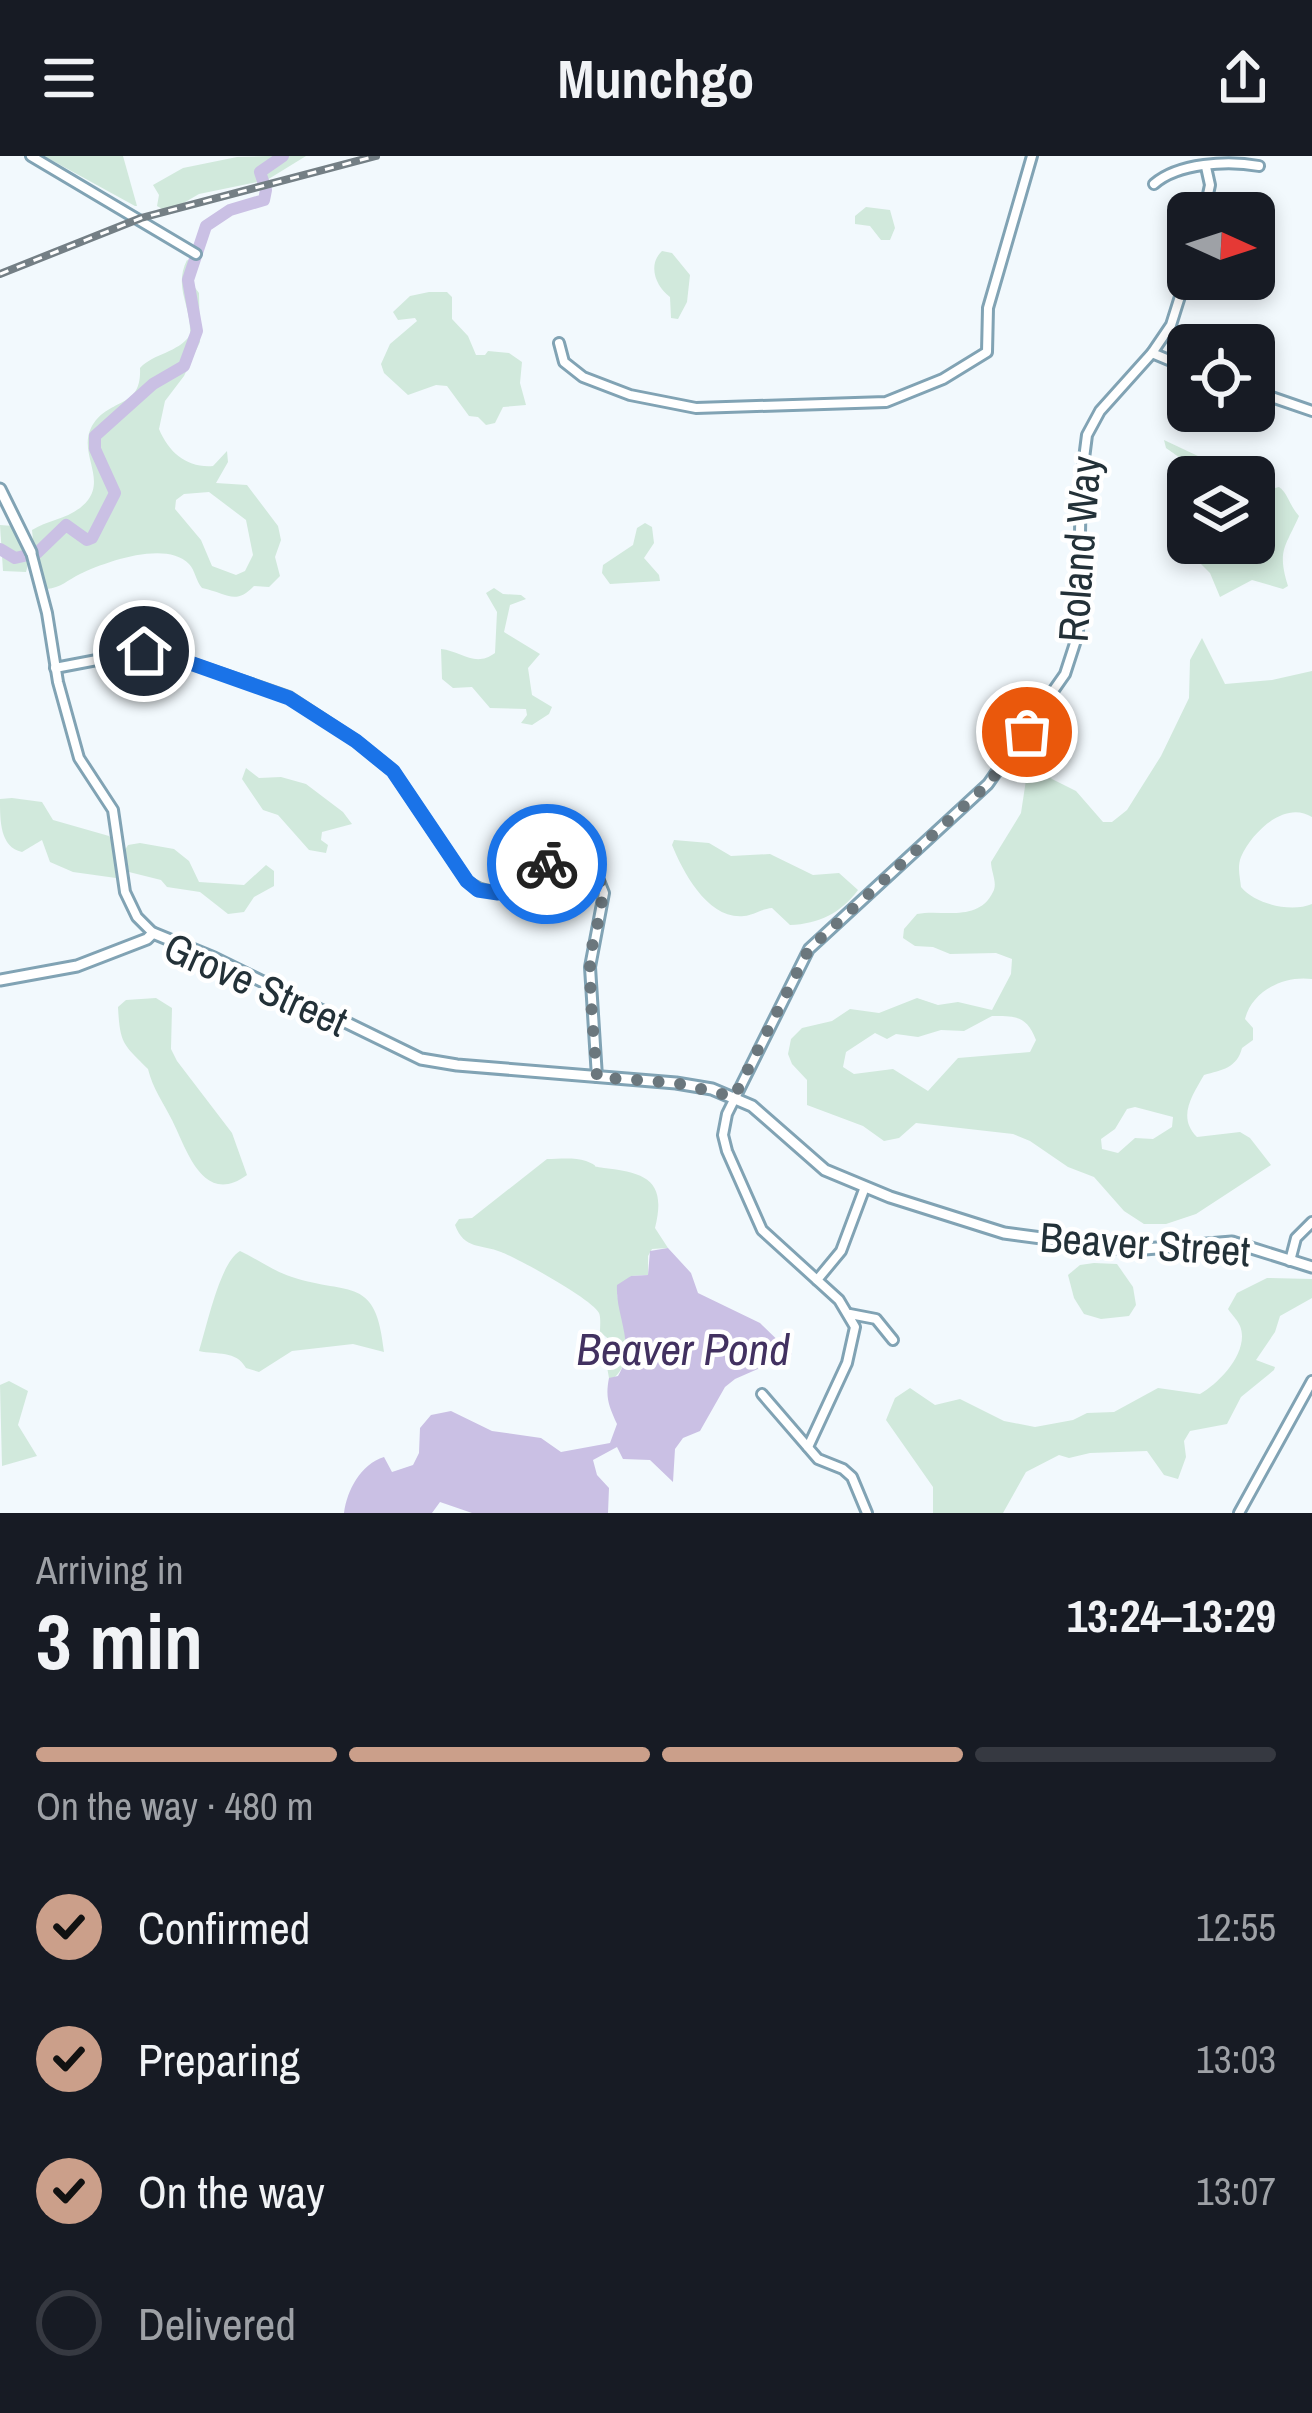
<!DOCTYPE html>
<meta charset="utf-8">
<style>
:root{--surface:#171b24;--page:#242831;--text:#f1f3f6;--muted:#9ea1a6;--line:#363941;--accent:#cb9f8a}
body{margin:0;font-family:"Archivo Narrow",sans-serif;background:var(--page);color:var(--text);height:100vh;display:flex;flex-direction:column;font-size:45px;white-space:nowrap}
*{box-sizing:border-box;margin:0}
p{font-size:39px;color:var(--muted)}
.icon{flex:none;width:66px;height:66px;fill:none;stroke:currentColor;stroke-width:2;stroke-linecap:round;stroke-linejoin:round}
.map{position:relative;height:1357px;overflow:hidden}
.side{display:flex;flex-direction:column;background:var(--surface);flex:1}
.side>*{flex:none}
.needle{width:78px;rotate:93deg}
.fabs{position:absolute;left:1167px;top:36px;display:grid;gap:24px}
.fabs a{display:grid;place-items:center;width:108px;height:108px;border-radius:18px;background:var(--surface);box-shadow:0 6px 18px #0003;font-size:60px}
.pin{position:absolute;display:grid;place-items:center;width:102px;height:102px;color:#fff;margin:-51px;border:6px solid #fff;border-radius:50%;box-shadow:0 3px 12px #0007}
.courier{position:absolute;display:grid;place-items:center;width:120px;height:120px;margin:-60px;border:9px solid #1a73e8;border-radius:50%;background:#fff;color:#222;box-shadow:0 3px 15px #0007}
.overview em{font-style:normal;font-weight:700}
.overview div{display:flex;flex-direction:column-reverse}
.overview{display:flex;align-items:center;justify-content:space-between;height:204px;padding:0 36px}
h1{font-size:78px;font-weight:700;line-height:90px}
.bar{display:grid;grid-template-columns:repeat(4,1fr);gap:18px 12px;align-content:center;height:144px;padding:0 36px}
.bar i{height:15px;border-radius:9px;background:var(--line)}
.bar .current{background:var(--accent)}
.bar p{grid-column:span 4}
ol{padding:0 36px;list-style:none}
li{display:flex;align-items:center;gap:36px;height:132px}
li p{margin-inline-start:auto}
li .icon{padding:12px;border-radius:50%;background:var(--accent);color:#111;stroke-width:4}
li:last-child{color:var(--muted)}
li i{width:66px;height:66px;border:6px solid var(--line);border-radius:50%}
header{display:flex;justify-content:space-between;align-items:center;height:156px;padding:0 36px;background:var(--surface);font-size:54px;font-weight:700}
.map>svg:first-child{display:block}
</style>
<header><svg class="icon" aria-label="menu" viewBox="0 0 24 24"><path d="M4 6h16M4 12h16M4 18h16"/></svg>Munchgo<svg class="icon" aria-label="share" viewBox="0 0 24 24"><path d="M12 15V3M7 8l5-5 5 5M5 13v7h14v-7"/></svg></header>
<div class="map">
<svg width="1312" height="1357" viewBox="0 0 1312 1357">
<rect width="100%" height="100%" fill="#f2f9fd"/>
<g fill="#d1e9dc" fill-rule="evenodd">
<polygon points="44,0 123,0 137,50 135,50"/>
<polygon points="269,0 306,0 267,24 199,38 175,52 164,54 157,50 159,39 153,29 183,12 237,1"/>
<polygon points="866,51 890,54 895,72 890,84 881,84 870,70 855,68 855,60"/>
<path d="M662,95L672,97L690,119L687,146L678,163L671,162L670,141C656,131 647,109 662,95Z"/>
<path d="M187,104L194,107L193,129L199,137L200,186L184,220L165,245L159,273C169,297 187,312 213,310L227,295L228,306L216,327L247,329L278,370L281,384L275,401L280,420L269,431L254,430C235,450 227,437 202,432C196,425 195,414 189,408C166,384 105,406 80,418C68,424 60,432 47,433L35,404L32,374C49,363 73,363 88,344C105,321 79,297 91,272C108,240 142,255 140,212C154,197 178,197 190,179C192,150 173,132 187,104ZM209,336L246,364L253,399L245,415L236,419L212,410L201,384L175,353L176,344L184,338Z"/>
<polygon points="429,136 447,136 452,141 452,163 468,180 476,199 485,199 488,195 509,197 522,206 520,227 526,249 503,251 495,267 486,269 478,261 469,260 447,230 436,229 408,239 384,217 381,208 390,188 417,165 415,162 398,164 393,156 410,140"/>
<polygon points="1164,284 1200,301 1216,321 1195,321 1193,311 1166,292"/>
<path d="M1279,331C1288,337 1289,349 1299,360C1285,392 1277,394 1288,430L1283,433L1252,424L1220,441L1210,417L1199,406H1186L1184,396L1193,387H1254V337Z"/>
<polygon points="645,367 652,371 654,387 644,402 659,419 660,425 610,428 602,417 603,409 633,389 637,372"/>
<polygon points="0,369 13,370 30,401 26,416 3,415"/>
<path d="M494,432L503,438L521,439L526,443L510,449L504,476L540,498L528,512L532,539L552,551L549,558L532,569L521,567L527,559L526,553L490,552L472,531L453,532L442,523L441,493C461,495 475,512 495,497L497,456L486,437Z"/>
<path d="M1202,482L1225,528L1272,524L1312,515V661C1285,644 1252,676 1241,701C1237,711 1240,721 1241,731C1255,748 1291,757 1312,748V823C1284,819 1252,835 1245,863L1253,872V884L1242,892C1237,912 1222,914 1204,919C1192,940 1177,961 1197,981L1240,976L1250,982L1271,1009L1196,1058L1166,1068H1144L1124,1055L1094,1021L1068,1011L1030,985L1013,978L916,967L899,982L884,985L863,970L807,949V924L792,908L788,898L791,883L802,872L832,865L850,853L879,857L917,842L938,849L958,846L992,854L1011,818L1012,803L996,797L950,798L933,791L915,790L903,782L904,773L917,758C942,753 978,767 993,736C998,727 991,716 991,706L1021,657L1029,604L1052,623L1076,635L1103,666H1112L1127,654L1161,600L1189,542L1190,504ZM992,860C1016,860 1027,860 1036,884L1030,896L958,902L928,935L893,913L854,918L843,911L846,896L875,877L887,883L896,878L918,881L941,874L964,875ZM1135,951L1173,961L1172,971L1153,983L1135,982L1118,997L1102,993L1101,983L1115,973L1127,953Z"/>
<polygon points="246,612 259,622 281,621 306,628 343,656 352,668 322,676 321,684 328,689 326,697 309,694 278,659 263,654 242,623"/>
<path d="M12,642L42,646L53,664L109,680L114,689L116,722L73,716L50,706L42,684L22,696C0,691 0,665 0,643Z"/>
<path d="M674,684L709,687L731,700L770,698L813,719L839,717L858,734C841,757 819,768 790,769L772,752C761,753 754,759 744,760C708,764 683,716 672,689Z"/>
<polygon points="140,687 174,693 189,705 199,726 244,729 266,709 274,715 274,730 254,741 244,756 228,758 200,736 167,731 161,724 129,716 125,694 128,689"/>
<path d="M156,842L172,852L171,893L177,905L232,977L247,1019C203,1051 187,994 172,964C163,946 153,933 148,913C123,888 120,888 118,851L126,844Z"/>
<path d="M547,1003C559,1003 574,1001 586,1005C604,1012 586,1009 604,1012C646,1017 667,1024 655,1072L668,1092L652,1093L648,1100V1119L631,1120L617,1139C624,1165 637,1201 614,1222H609L605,1200L611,1185L600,1176C600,1171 601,1161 599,1157C592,1143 517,1102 501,1096C482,1088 464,1094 455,1069L459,1063L472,1062Z"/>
<path d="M240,1095C257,1103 273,1115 292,1121C351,1140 376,1119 384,1196L353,1188L292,1195L259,1216L246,1212C236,1194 217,1199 199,1195C207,1170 220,1106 240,1095Z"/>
<polygon points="1094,1107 1117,1108 1133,1131 1136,1149 1129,1160 1101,1163 1084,1158 1074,1142 1068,1119 1080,1109"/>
<path d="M1267,1122L1312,1123V1142L1280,1160L1275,1176L1256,1204L1275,1211L1274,1214L1241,1241L1227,1268L1190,1275L1184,1285L1186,1301L1178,1323L1164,1319L1147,1295L1090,1297L1069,1302L1059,1299L1026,1316L1003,1357H933V1331L886,1264L895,1242L910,1232L935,1249L960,1243L1004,1265L1035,1271L1073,1264L1087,1257L1114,1256L1158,1232L1200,1238C1220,1227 1250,1195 1240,1170C1237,1163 1232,1159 1228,1153L1237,1137Z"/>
<polygon points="9,1225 28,1235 18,1269 37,1300 2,1310 0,1229"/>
</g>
<path fill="#cac0e4" d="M668,1092L691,1117L698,1137L760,1167L792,1198L735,1223L725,1231L700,1275L683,1282L675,1293L673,1326L650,1304L623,1303L617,1291L593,1304L597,1319L609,1332L608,1357H472L440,1346L432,1357H344C347,1334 361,1308 384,1301L392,1316L413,1309L419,1297L420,1272L431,1259L451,1255L492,1275L541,1282L561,1296L610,1287L617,1268C609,1250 605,1242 609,1222L618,1220C637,1189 615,1160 617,1129L631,1120L648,1119L650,1095Z"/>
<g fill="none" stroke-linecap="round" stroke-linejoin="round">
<polyline stroke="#cac0e4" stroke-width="12" points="0,393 15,402 37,397 66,369 87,384 92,382 115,337 95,293 95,280 153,228 184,210 197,175 188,124 206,70 230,54 264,44 266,34 260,16 283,0"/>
<defs>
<g id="minor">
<polyline points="31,0 196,98"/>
<path d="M1154,28C1178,7 1228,4 1259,10"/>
<polyline points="1204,57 1210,29 1206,11"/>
<polyline points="559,187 564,206 583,221 630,239 696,252 886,246 943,223 987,196 988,152 1032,0"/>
<polyline points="1152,197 1188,212"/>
<polyline points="1254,235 1312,255"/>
<polyline points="31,396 47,457 58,526 79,602 113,654 125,736 137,761 153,777"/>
<path d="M55,512L144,495L176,502L289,541L356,585L393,615L467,725C516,764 540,676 594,712L604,737L590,811L597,921"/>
<polyline points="1290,1105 1296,1082 1312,1066"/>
<polyline points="817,1124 841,1095 865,1031"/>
<polyline points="850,1158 876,1163 893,1184"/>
<polyline points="762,1238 818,1303 843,1313 852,1321 867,1357"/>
<polyline points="808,1291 847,1207 855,1171 839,1144 762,1074 727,995 723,979 727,958 809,793 988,628 1065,518 1078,478 1081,326 1087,279 1100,255 1152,197 1171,169 1188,115"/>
<polyline points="1239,1357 1312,1225"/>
</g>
<g id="tertiary">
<polyline points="0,333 31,396"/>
<polyline points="0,824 77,810 147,783 153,777 214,802 421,903 457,909 676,927 712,933 752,950 825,1014 890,1041 1004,1077 1132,1094 1232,1086 1312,1111"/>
</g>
</defs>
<use href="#minor" stroke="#81a3b4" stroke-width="14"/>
<use href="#tertiary" stroke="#81a3b4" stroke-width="15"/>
<use href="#minor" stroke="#fff" stroke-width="8"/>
<use href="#tertiary" stroke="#fff" stroke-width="9"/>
<defs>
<polyline id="rail" points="0,118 141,62 376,0"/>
</defs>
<use href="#rail" stroke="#747f85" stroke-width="8"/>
<use href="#rail" stroke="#fff" stroke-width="3" stroke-dasharray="9" stroke-linecap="butt"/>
</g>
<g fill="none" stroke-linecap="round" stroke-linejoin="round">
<path stroke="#6b777d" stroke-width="12" stroke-dasharray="0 21.6" d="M547,708C558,702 570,698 582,705C622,725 590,775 590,808C590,845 594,884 597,921L676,927L734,941L809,793L988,628L1027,576"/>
<polyline stroke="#1a73e8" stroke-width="15" points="144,495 176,502 289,542 356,585 393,615 467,725 478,734 498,737 547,708"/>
</g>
<g text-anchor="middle" stroke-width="9" stroke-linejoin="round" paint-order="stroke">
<g font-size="42" fill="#233138" stroke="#fff">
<text transform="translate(1079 393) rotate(-86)" y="15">Roland Way</text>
<text transform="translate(256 828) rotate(24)" y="15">Grove Street</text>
<text transform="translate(1145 1088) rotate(4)" y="15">Beaver Street</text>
</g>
<g font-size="45" font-style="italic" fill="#423160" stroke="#fff">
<text x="683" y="1209">Beaver Pond</text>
</g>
</g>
</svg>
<div class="fabs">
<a><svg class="needle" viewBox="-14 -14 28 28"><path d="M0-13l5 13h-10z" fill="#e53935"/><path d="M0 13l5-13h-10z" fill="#9ea1a6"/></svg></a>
<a><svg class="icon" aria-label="locate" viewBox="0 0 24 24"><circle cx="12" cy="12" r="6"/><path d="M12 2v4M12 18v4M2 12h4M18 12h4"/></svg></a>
<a><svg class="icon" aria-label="layers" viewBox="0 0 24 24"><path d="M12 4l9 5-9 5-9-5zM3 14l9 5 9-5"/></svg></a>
</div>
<div class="pin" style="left:1027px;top:576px;background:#ea580c"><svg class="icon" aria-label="bag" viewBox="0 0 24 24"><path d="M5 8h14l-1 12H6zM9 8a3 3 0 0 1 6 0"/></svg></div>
<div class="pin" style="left:144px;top:495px;background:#1f2937"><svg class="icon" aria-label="home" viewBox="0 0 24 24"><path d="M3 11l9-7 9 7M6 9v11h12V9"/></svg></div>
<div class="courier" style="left:547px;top:708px"><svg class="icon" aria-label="bike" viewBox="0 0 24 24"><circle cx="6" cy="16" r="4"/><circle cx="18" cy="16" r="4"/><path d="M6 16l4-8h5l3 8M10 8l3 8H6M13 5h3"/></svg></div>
</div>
<section class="side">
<div class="overview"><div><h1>3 min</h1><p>Arriving in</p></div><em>13:24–13:29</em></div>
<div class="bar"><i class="current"></i><i class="current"></i><i class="current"></i><i></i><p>On the way · 480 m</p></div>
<ol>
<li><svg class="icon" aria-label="check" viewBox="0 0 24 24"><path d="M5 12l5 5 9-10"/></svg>Confirmed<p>12:55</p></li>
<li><svg class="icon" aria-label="check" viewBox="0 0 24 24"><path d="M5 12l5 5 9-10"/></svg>Preparing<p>13:03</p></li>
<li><svg class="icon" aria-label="check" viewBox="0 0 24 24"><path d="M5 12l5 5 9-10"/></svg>On the way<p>13:07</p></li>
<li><i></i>Delivered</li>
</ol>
</section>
